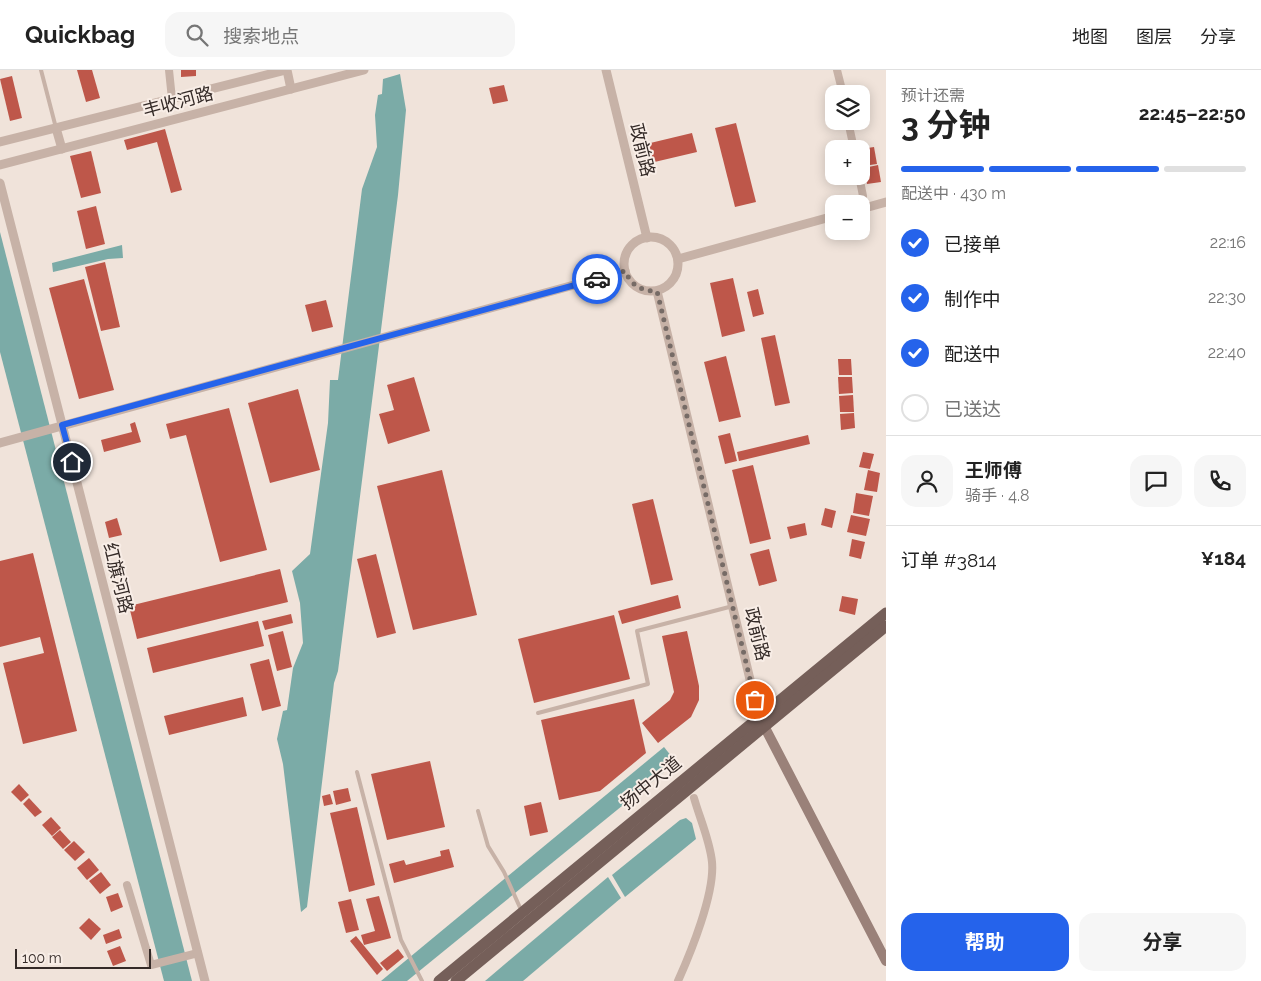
<!DOCTYPE html>
<html lang="zh">
<meta charset="utf-8">
<style>
:root{--surface:#fff;--page:#f6f6f6;--text:#222;--muted:#767676;--line:#e0e0e0;--accent:#2563eb}
body{margin:0;font-family:Raleway,"Noto Sans SC",sans-serif;background:var(--page);color:var(--text);height:100vh;display:flex;flex-direction:column;font-size:19px;white-space:nowrap}
*{box-sizing:border-box;margin:0}
p{font-size:16px;color:var(--muted)}
.icon{flex:none;width:28px;height:28px;fill:none;stroke:currentColor;stroke-width:2;stroke-linecap:round;stroke-linejoin:round}
.map{position:relative;flex:1;overflow:hidden}
.panel{display:flex;flex-direction:column;background:var(--surface);width:375px}
.panel>*{flex:none}
.fabs{position:absolute;left:825px;top:15px;display:grid;gap:10px}
.fabs a{display:grid;place-items:center;width:45px;height:45px;border-radius:10px;background:var(--surface);box-shadow:0 2px 12px #0003;font-size:25px}
.scale{position:absolute;left:15px;bottom:12px;width:136px;box-sizing:border-box;padding-left:5px;border:2px solid #342a27;border-top:0;font-size:14px;line-height:18px;white-space:nowrap;color:#342a27;-webkit-text-stroke:4px #f8ede6;paint-order:stroke}
.pin{position:absolute;display:grid;place-items:center;width:42px;height:42px;color:#fff;margin:-21px;border:2px solid #fff;border-radius:50%;box-shadow:0 1px 5px #0007}
.courier{position:absolute;display:grid;place-items:center;width:50px;height:50px;margin:-25px;border:4px solid #2563eb;border-radius:50%;background:#fff;color:#222;box-shadow:0 1px 6px #0007}
.summary em{font-style:normal;font-weight:700}
.summary div{display:flex;flex-direction:column-reverse}
.summary{display:flex;align-items:center;justify-content:space-between;height:85px;padding:0 15px}
h1{font-size:32px;font-weight:700;line-height:38px}
.bar{display:grid;grid-template-columns:repeat(4,1fr);gap:8px 5px;align-content:center;height:60px;padding:0 15px}
.bar i{height:6px;border-radius:4px;background:var(--line)}
.bar .selected{background:var(--accent)}
.bar p{grid-column:span 4}
.line{display:flex;align-items:center;gap:12px;padding:0 15px;border-top:1px solid var(--line)}
.line div{flex:1}
.round{display:grid;place-items:center;flex:none;width:52px;height:52px;border-radius:15px;background:var(--page)}
ol{padding:0 15px;list-style:none}
li{display:flex;align-items:center;gap:15px;height:55px}
li p{margin-inline-start:auto}
li .icon{padding:5px;border-radius:50%;background:var(--accent);color:#fff;stroke-width:4}
li:last-child{color:var(--muted)}
li i{width:28px;height:28px;border:2px solid var(--line);border-radius:50%}
.primary-button{display:flex;gap:10px;margin-top:auto;padding:10px 15px}
.primary-button a{flex:1;height:58px;border-radius:15px;background:var(--accent);color:#fff;font-size:20px;font-weight:700;line-height:58px;text-align:center}
.primary-button a+a{background:var(--page);color:var(--text)}
header{display:flex;align-items:center;gap:30px;box-sizing:border-box;height:70px;padding:0 25px;background:var(--surface);border-bottom:1px solid var(--line)}
header strong{font-size:24px}
nav{display:flex;gap:28px;margin-inline-start:auto;font-size:18px}
.search{width:350px;height:45px;background:var(--page);display:flex;align-items:center;gap:12px;box-sizing:border-box;padding:0 18px;border-radius:15px;color:var(--muted);font-size:19px}
main{display:flex;flex:1;min-height:0}
.map>svg:first-child{display:block}
</style>
<header>
<strong>Quickbag</strong>
<div class="search"><svg class="icon" aria-label="search" viewBox="0 0 24 24"><circle cx="10" cy="10" r="6"/><path d="M15 15l6 6"/></svg>搜索地点</div>
<nav><a>地图</a><a>图层</a><a>分享</a></nav>
</header>
<main>
<div class="map">
<svg width="886" height="911" viewBox="0 0 886 911">
<rect width="100%" height="100%" fill="#f0e3da"/>
<g fill="#7baba7">
<polygon points="400,4 406,40 398,125 338,601 334,613 307,837 301,842 283,694 277,669 283,641 287,640 293,598 303,573 300,533 292,501 310,484 328,353 330,310 338,310 362,119 377,77 375,45 378,25 382,24 383,9"/>
<polygon points="0,162 192,911 164,911 0,282"/>
<polygon points="122,175 123,188 108,189 53,202 52,193"/>
<polygon points="664,677 676,692 407,911 381,911"/>
<polygon points="686,748 692,753 696,769 625,827 612,805 680,750"/>
<polygon points="608,807 621,828 523,911 485,911"/>
</g>
<g fill="#be574a">
<polygon points="77,0 92,0 100,28 86,32"/>
<polygon points="181,0 196,0 196,6 181,7"/>
<polygon points="12,6 22,48 10,51 0,9"/>
<polygon points="504,15 508,31 493,34 489,18"/>
<polygon points="736,53 756,132 735,137 715,58"/>
<polygon points="165,59 182,120 171,123 157,72 127,80 124,70"/>
<polygon points="692,63 697,82 646,94 642,75"/>
<polygon points="874,77 877,94 863,96 861,79"/>
<polygon points="91,81 101,123 81,128 70,86"/>
<polygon points="878,95 881,112 867,114 864,98"/>
<polygon points="96,136 105,174 86,179 77,141"/>
<polygon points="105,192 120,257 101,261 85,197"/>
<polygon points="733,208 745,261 722,267 710,213"/>
<polygon points="84,209 114,320 79,329 49,218"/>
<polygon points="758,219 764,244 753,247 747,222"/>
<polygon points="326,230 333,257 312,262 305,235"/>
<polygon points="775,265 790,333 775,336 761,268"/>
<polygon points="726,286 741,347 719,352 704,292"/>
<polygon points="838,289 851,289 852,305 839,305"/>
<polygon points="414,307 430,361 388,374 379,344 394,340 387,315"/>
<polygon points="838,307 852,307 853,323 839,324"/>
<polygon points="298,319 320,400 270,413 248,333"/>
<polygon points="853,325 854,342 840,342 839,326"/>
<polygon points="229,338 267,480 220,492 186,365 170,369 166,354"/>
<polygon points="854,343 855,358 841,360 840,344"/>
<polygon points="135,352 141,372 104,382 101,370 132,362 130,354"/>
<polygon points="730,363 737,391 725,394 718,366"/>
<polygon points="808,365 810,374 739,391 737,382"/>
<polygon points="863,382 874,384 870,399 859,397"/>
<polygon points="753,395 771,469 750,474 732,400"/>
<polygon points="442,400 477,545 413,560 377,416"/>
<polygon points="868,400 880,403 877,422 864,420"/>
<polygon points="856,423 873,426 869,446 853,443"/>
<polygon points="653,429 673,510 651,515 632,434"/>
<polygon points="825,438 836,441 832,458 821,455"/>
<polygon points="851,445 870,449 866,466 847,462"/>
<polygon points="117,448 122,465 109,468 105,452"/>
<polygon points="805,453 807,465 790,469 787,457"/>
<polygon points="852,469 865,472 861,489 849,486"/>
<polygon points="769,479 777,511 759,516 750,484"/>
<polygon points="33,483 77,661 23,674 3,593 44,583 40,567 0,577 0,491"/>
<polygon points="376,484 396,563 377,568 357,489"/>
<polygon points="280,499 288,532 137,569 129,536"/>
<polygon points="678,525 681,538 622,554 618,541"/>
<polygon points="842,526 858,529 855,545 839,541"/>
<polygon points="291,544 293,553 265,560 262,551"/>
<polygon points="614,545 630,609 534,633 518,569"/>
<polygon points="258,551 264,576 153,603 147,578"/>
<polygon points="283,561 292,597 277,601 268,565"/>
<polygon points="687,561 699,616 699,630 691,647 658,673 642,653 670,630 674,622 662,566"/>
<polygon points="269,589 281,636 262,641 250,594"/>
<polygon points="243,627 247,646 169,665 164,646"/>
<polygon points="634,629 646,683 600,721 559,730 541,650"/>
<polygon points="430,691 445,757 387,770 371,704"/>
<polygon points="19,714 29,725 21,732 11,722"/>
<polygon points="348,718 351,731 336,735 333,721"/>
<polygon points="330,724 333,734 324,736 322,726"/>
<polygon points="29,728 42,742 35,747 23,734"/>
<polygon points="541,732 548,762 530,766 524,736"/>
<polygon points="357,737 375,815 349,822 330,743"/>
<polygon points="51,747 61,758 52,766 42,755"/>
<polygon points="60,760 71,772 63,779 52,767"/>
<polygon points="74,771 85,782 75,791 64,780"/>
<polygon points="449,779 454,797 394,813 389,794 404,790 406,795 441,786 440,781"/>
<polygon points="89,788 99,800 87,810 77,798"/>
<polygon points="101,802 111,815 100,824 89,811"/>
<polygon points="118,823 123,837 111,842 106,827"/>
<polygon points="379,826 391,868 364,875 361,865 375,861 366,829"/>
<polygon points="351,829 359,860 346,863 338,832"/>
<polygon points="89,848 101,859 91,870 79,858"/>
<polygon points="119,859 122,868 106,874 103,865"/>
<polygon points="356,866 383,899 377,905 350,871"/>
<polygon points="120,876 126,891 113,896 107,881"/>
<polygon points="398,879 404,887 387,901 380,893"/>
</g>
<g fill="none" stroke-linecap="round" stroke-linejoin="round">
<g stroke="#c7b2a7" stroke-width="4">
<polyline points="41,0 56,58"/>
<polyline points="538,643 648,614 637,561 733,536"/>
<polyline points="357,702 401,870 422,911"/>
<polyline points="478,741 488,776 504,802 522,842"/>
</g>
<g stroke="#c7b2a7" stroke-width="8">
<polyline points="169,0 172,29"/>
<polyline points="837,0 843,24"/>
<polyline points="848,51 854,79"/>
<polyline points="859,106 863,126"/>
<polyline points="127,815 151,895 198,883"/>
<path d="M678,911C691,882 715,823 712,792C710,771 700,749 694,728"/>
</g>
<g stroke="#c7b2a7" stroke-width="9">
<polyline points="287,0 291,19"/>
<polyline points="606,0 647,168"/>
<polyline points="56,58 62,79"/>
<polyline points="0,72 286,0"/>
<polyline points="0,95 364,0"/>
<polyline points="0,113 205,911"/>
<polyline points="861,139 886,132"/>
<circle cx="651" cy="194" r="27"/>
<polyline points="678,189 834,146"/>
<polyline points="657,221 759,647"/>
<polyline points="0,373 625,201"/>
</g>
<polyline stroke="#9a8179" stroke-width="10" points="761,650 886,891"/>
<g stroke="#755f59" stroke-width="11">
<polyline points="439,911 886,543"/>
<polyline points="456,911 886,556"/>
</g>
</g>
<g fill="none" stroke-linecap="round" stroke-linejoin="round">
<path stroke="#766b66" stroke-width="5" stroke-dasharray="0 9" d="M597,209L625,201C632,216 641,221 657,221L755,630"/>
<polyline stroke="#2563eb" stroke-width="6" points="72,392 62,355 597,209"/>
</g>
<g text-anchor="middle" stroke-width="4" stroke-linejoin="round" paint-order="stroke">
<g font-size="18" fill="#342a27" stroke="#f8ede6">
<text transform="translate(178 32) rotate(-15)" y="6">丰收河路</text>
<text transform="translate(642 80) rotate(76)" y="6">政前路</text>
<text transform="translate(118 508) rotate(76)" y="6">红旗河路</text>
<text transform="translate(757 564) rotate(76)" y="6">政前路</text>
<text transform="translate(651 713) rotate(-39)" y="6">扬中大道</text>
</g>
</g>
</svg>
<div class="fabs">
<a><svg class="icon" aria-label="layers" viewBox="0 0 24 24"><path d="M12 4l9 5-9 5-9-5zM3 14l9 5 9-5"/></svg></a>
<a>+</a>
<a>−</a>
</div>
<div class="scale">100 m</div>
<div class="pin" style="left:755px;top:630px;background:#ea580c"><svg class="icon" aria-label="bag" viewBox="0 0 24 24"><path d="M5 8h14l-1 12H6zM9 8a3 3 0 0 1 6 0"/></svg></div>
<div class="pin" style="left:72px;top:392px;background:#1f2937"><svg class="icon" aria-label="home" viewBox="0 0 24 24"><path d="M3 11l9-7 9 7M6 9v11h12V9"/></svg></div>
<div class="courier" style="left:597px;top:209px"><svg class="icon" aria-label="car" viewBox="0 0 24 24"><path d="M5 17H2v-5l4-1 3-4h7l3 4 3 1v5h-3M9 17h6M6 11h13"/><circle cx="7" cy="17" r="2"/><circle cx="17" cy="17" r="2"/></svg></div>
</div>
<section class="panel">
<div class="summary"><div><h1>3 分钟</h1><p>预计还需</p></div><em>22:45–22:50</em></div>
<div class="bar"><i class="selected"></i><i class="selected"></i><i class="selected"></i><i></i><p>配送中 · 430 m</p></div>
<ol>
<li><svg class="icon" aria-label="check" viewBox="0 0 24 24"><path d="M5 12l5 5 9-10"/></svg>已接单<p>22:16</p></li>
<li><svg class="icon" aria-label="check" viewBox="0 0 24 24"><path d="M5 12l5 5 9-10"/></svg>制作中<p>22:30</p></li>
<li><svg class="icon" aria-label="check" viewBox="0 0 24 24"><path d="M5 12l5 5 9-10"/></svg>配送中<p>22:40</p></li>
<li><i></i>已送达</li>
</ol>
<div class="line" style="height:90px"><a class="round"><svg class="icon" aria-label="person" viewBox="0 0 24 24"><circle cx="12" cy="8" r="4"/><path d="M4 21q1-7 8-7t8 7"/></svg></a><div><b>王师傅</b><p>骑手 · 4.8</p></div><a class="round"><svg class="icon" aria-label="chat" viewBox="0 0 24 24"><path d="M4 5h16v11H9l-5 4z"/></svg></a><a class="round"><svg class="icon" aria-label="phone" viewBox="0 0 24 24"><path d="M5 4h4l2 5-3 2q2 4 5 5l2-3 5 2v4C11 20 4 13 5 4z"/></svg></a></div>
<div class="line" style="height:65px"><div>订单 #3814</div><b>¥184</b></div>
<div class="primary-button"><a>帮助</a><a>分享</a></div>
</section>
</main>
